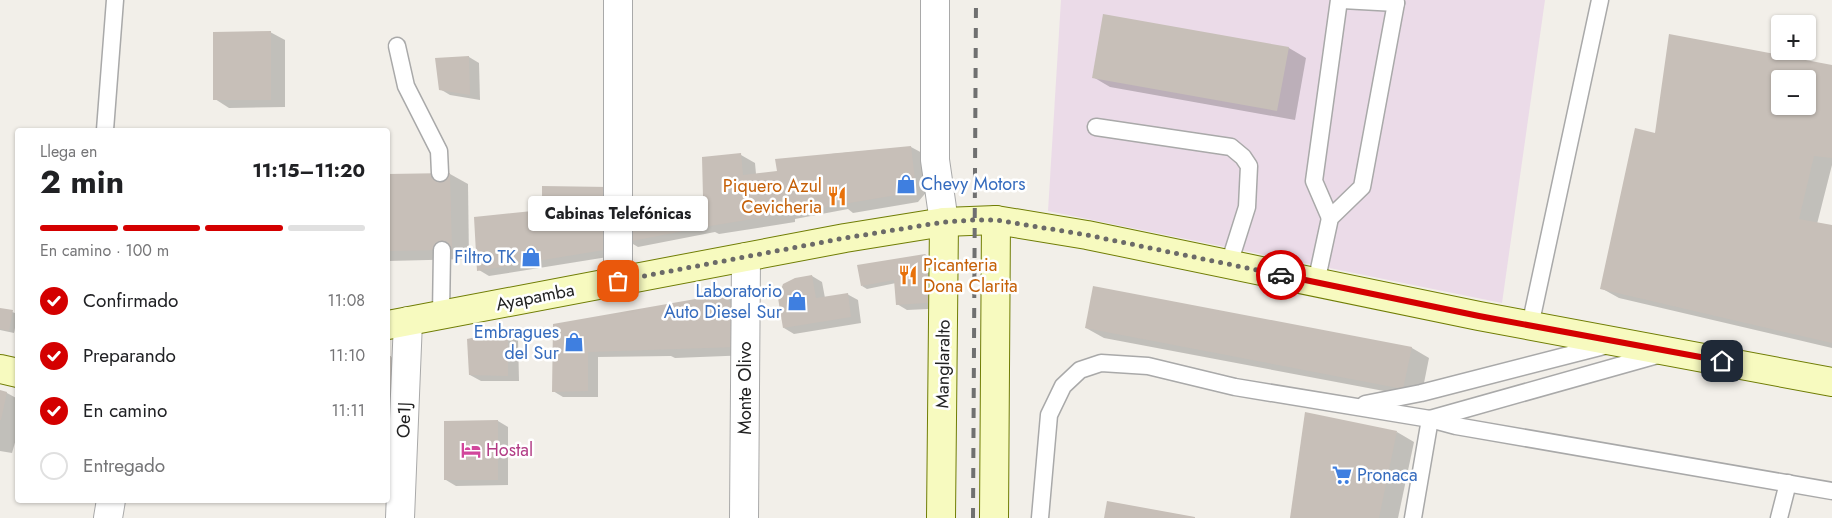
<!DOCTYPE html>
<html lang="es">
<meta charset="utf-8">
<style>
:root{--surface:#fff;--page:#f2f2f2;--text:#202124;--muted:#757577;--line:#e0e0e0;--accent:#d40000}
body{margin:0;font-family:Jost,sans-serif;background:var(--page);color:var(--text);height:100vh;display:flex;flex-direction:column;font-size:19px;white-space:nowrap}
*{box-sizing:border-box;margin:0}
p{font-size:16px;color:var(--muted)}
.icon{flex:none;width:28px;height:28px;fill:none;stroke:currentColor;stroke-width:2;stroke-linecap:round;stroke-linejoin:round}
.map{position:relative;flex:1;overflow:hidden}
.panel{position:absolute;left:15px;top:128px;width:375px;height:375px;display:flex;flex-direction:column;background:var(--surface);border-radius:5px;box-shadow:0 1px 4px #0004}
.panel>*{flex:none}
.fabs{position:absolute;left:1771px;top:15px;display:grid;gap:10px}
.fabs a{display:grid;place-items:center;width:45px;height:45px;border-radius:5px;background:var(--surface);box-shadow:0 1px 4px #0004;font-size:25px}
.pin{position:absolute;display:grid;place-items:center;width:42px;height:42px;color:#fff;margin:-21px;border-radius:10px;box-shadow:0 2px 8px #0006}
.courier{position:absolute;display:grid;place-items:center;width:50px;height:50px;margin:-25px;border:4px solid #d40000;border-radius:50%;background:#fff;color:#222;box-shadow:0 1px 6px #0007}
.bubble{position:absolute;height:35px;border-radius:5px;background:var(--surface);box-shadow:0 1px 4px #0004;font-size:16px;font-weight:700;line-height:35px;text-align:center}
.head em{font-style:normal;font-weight:700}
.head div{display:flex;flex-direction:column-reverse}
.head{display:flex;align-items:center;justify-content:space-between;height:85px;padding:0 25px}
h1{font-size:32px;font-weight:700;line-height:38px}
.bar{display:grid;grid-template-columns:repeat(4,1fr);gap:8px 5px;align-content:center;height:60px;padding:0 25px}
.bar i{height:6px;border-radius:4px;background:var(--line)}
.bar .on{background:var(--accent)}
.bar p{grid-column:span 4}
ol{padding:0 25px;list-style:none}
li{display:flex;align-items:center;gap:15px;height:55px}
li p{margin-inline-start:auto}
li .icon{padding:5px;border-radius:50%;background:var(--accent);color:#fff;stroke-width:4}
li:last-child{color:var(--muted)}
li i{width:28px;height:28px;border:2px solid var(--line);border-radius:50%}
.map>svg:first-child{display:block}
</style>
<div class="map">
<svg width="1832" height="518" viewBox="0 0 1832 518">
<rect width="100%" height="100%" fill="#f2efe9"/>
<polygon fill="#ebdbe8" points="1061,0 1545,0 1502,303 1048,211"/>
<g fill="#0003" fill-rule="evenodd">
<polygon points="1104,16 1289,48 1306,58 1295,120 1110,87 1093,77"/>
<polygon points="270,32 285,40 285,107 229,108 215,99"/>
<path d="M1670,36L1832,66V165L1817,224L1832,227V348L1619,298L1601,288L1656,134ZM1780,79H1808V106H1780Z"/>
<polygon points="469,57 479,63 480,100 450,95 440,89"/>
<polygon points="911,147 926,155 929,189 918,202 853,213 848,209 795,219 795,222 719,234 715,232 638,247 628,241 702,199 741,155 755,163 756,174 778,172 831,154"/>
<polygon points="450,174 468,184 469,259 388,261 388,175"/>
<polygon points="543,211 620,255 489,276 479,270"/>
<polygon points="891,260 949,308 907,310 897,304 896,283 867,289 862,286"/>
<polygon points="812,276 822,282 825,298 847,294 858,300 861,323 794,334 784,328"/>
<polygon points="724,295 738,304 751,355 675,358 671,356 598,357 598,397 563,397 553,391 554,325"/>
<polygon points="0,309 12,312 18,314 14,333 0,330"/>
<polygon points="1086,328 1412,348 1429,358 1421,398 1104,338"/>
<polygon points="508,332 518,338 519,381 481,381 470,375"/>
<polygon points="388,357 391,357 401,363 403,410 388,411"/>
<polygon points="0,392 7,393 18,399 18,432 12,453 0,451"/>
<polygon points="498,421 508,427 508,485 456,486 446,480"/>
<polygon points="1397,432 1414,442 1398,518 1291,518"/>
</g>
<g fill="#c7bfb8" fill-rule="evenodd">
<polygon points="1103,14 1289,47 1277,111 1092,78"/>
<polygon points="271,31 271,100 213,100 213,32"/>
<path d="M1669,34L1832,65V158L1814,156L1799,219L1832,225V343L1600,289L1635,128L1655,133ZM1780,79H1808V106H1780Z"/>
<polygon points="469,56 470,95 439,90 435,58"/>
<polygon points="911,146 915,180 903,194 704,227 627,242 626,198 703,197 702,157 741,153 743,175 777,171 775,159"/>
<polygon points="450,173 452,250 388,251 388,174"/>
<polygon points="542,186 609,187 610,249 477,271 474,217 542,210"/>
<polygon points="925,254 937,263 939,302 896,305 894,280 861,286 857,265"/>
<polygon points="812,275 816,298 848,293 851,317 783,328 778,298 783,284 795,278"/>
<polygon points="1093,286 1412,347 1403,389 1085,328"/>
<polygon points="724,294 734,308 737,347 588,352 588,391 552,392 553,324"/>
<polygon points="0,308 13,310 9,331 0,329"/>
<polygon points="508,330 508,376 469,375 467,339"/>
<polygon points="388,356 391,356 393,405 388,405"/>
<polygon points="0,390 7,392 1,420 0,420"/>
<polygon points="1305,412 1397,431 1379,518 1290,518"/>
<polygon points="498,420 498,480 444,480 444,421"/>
<polygon points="1107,501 1195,517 1195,518 1104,518"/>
</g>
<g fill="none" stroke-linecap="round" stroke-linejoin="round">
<defs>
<g id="lane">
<polyline points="1342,0 1396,3"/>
<polyline points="397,46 406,86 439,151 440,173"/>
<polyline points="1096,127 1231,147 1243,157 1249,166 1247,207 1229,264"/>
<polyline points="105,130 115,0"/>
<polyline points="1330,218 1314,181 1339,0"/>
<polyline points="1316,283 1330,218 1362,187 1396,3 1395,0"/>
<polyline points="441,315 442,250"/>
<polyline points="1530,326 1600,0"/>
<polyline points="1365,404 1421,393 1608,345"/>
<polyline points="1040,518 1049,415 1063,386 1080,370 1101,363 1148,366 1235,387 1430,419 1456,426 1832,491"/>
<polyline points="1413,518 1430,419 1661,354"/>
<polyline points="1779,518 1788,483"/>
</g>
<g id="street">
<polyline points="618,0 618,281"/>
<polyline points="935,0 935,160 944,222"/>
<polyline points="108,518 111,500"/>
<polyline points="400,518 408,321"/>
<polyline points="744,518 746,257"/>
</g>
<g id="secondary">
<polyline points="388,325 845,238 944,222 996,220 1087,235 1479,316 1832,382"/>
<polyline points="0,369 18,373"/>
<polyline points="941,518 944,222"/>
<polyline points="994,518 996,220"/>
</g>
</defs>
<use href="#lane" stroke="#a9a9a9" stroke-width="19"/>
<use href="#street" stroke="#a9a9a9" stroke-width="30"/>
<use href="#secondary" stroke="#707d05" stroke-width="30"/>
<use href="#lane" stroke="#fff" stroke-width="16"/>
<use href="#street" stroke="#fff" stroke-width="28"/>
<use href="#secondary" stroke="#f7fabf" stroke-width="28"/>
<polyline stroke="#707070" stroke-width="4" stroke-dasharray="10 10" stroke-linecap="butt" points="973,518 976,0"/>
</g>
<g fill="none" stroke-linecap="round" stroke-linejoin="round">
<polyline stroke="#6b6a68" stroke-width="5" stroke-dasharray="0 9" points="618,281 845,238 944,222 974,220 996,220 1087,235 1281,275"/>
<polyline stroke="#d40000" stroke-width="6" points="1281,275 1479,316 1722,361"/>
</g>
<defs>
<symbol id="shop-bare" viewBox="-9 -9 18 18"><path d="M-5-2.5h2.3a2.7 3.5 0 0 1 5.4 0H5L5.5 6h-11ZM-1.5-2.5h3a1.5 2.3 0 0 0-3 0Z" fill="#3f7fe0" stroke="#fff" stroke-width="2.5" paint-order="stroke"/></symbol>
<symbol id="restaurant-bare" viewBox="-9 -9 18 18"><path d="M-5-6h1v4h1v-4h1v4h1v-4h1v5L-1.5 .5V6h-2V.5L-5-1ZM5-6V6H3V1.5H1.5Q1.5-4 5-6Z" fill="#e8710a" stroke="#fff" stroke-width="2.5" paint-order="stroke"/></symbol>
<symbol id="hotel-bare" viewBox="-9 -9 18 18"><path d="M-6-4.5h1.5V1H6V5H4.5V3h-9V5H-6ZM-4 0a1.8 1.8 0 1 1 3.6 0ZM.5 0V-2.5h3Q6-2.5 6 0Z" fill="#d1479c" stroke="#fff" stroke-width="2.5" paint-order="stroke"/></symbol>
<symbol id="supermarket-bare" viewBox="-9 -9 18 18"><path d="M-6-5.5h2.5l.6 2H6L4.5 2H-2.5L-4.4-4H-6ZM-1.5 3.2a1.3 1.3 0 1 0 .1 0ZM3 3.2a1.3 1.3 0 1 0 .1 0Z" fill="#3f7fe0" stroke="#fff" stroke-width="2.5" paint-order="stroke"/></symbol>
</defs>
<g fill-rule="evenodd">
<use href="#shop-bare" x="892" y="170" width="28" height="28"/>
<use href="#restaurant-bare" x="823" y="182" width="28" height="28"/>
<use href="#shop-bare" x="517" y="243" width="28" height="28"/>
<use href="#restaurant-bare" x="894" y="261" width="28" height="28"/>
<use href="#shop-bare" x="783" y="287" width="28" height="28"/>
<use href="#shop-bare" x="560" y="328" width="28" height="28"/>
<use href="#hotel-bare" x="457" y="436" width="28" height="28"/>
<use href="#supermarket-bare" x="1328" y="461" width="28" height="28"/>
</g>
<g text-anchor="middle" stroke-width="5" stroke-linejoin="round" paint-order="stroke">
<g font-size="18" fill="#366cbe" stroke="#fff" text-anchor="end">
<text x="921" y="190" text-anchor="start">Chevy Motors</text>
<text x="516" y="263">Filtro TK</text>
<text x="782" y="297">Laboratorio<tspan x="782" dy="21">Auto Diesel Sur</tspan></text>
<text x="559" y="338">Embragues<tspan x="559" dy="21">del Sur</tspan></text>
<text x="1357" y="481" text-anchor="start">Pronaca</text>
</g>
<g font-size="18" fill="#c56008" stroke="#fff" text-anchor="end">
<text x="822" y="192">Piquero Azul<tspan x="822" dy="21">Cevicheria</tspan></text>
<text x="923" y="271" text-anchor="start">Picanteria<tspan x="923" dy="21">Dona Clarita</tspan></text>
</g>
<g font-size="18" fill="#222" stroke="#fff">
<text transform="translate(535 297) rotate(-11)" y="6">Ayapamba</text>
<text transform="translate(943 364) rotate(-89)" y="6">Manglaralto</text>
<text transform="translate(745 388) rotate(-90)" y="6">Monte Olivo</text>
<text transform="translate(404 420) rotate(-88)" y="6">Oe1J</text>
</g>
<g font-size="18" fill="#b23c85" stroke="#fff" text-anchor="start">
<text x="486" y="456">Hostal</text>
</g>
</g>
</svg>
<div class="fabs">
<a>+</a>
<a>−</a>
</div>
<div class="pin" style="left:618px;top:281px;background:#ea580c"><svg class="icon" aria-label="bag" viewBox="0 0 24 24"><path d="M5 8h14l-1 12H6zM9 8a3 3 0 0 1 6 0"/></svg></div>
<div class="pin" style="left:1722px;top:361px;background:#1f2937"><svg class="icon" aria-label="home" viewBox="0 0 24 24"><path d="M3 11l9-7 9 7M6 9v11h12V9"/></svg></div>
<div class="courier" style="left:1281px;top:275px"><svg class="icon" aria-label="car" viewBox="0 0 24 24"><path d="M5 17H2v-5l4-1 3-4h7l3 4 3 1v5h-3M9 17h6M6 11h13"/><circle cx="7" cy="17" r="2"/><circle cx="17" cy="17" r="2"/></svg></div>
<div class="bubble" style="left:528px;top:196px;width:180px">Cabinas Telefónicas</div>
<section class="panel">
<div class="head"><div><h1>2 min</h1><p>Llega en</p></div><em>11:15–11:20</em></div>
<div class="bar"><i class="on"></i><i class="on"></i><i class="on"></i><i></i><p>En camino · 100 m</p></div>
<ol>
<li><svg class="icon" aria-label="check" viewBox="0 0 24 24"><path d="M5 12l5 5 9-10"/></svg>Confirmado<p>11:08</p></li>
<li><svg class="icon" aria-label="check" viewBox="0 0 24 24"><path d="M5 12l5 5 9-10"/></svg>Preparando<p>11:10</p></li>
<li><svg class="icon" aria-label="check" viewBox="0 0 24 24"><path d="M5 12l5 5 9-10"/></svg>En camino<p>11:11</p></li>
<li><i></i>Entregado</li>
</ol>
</section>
</div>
